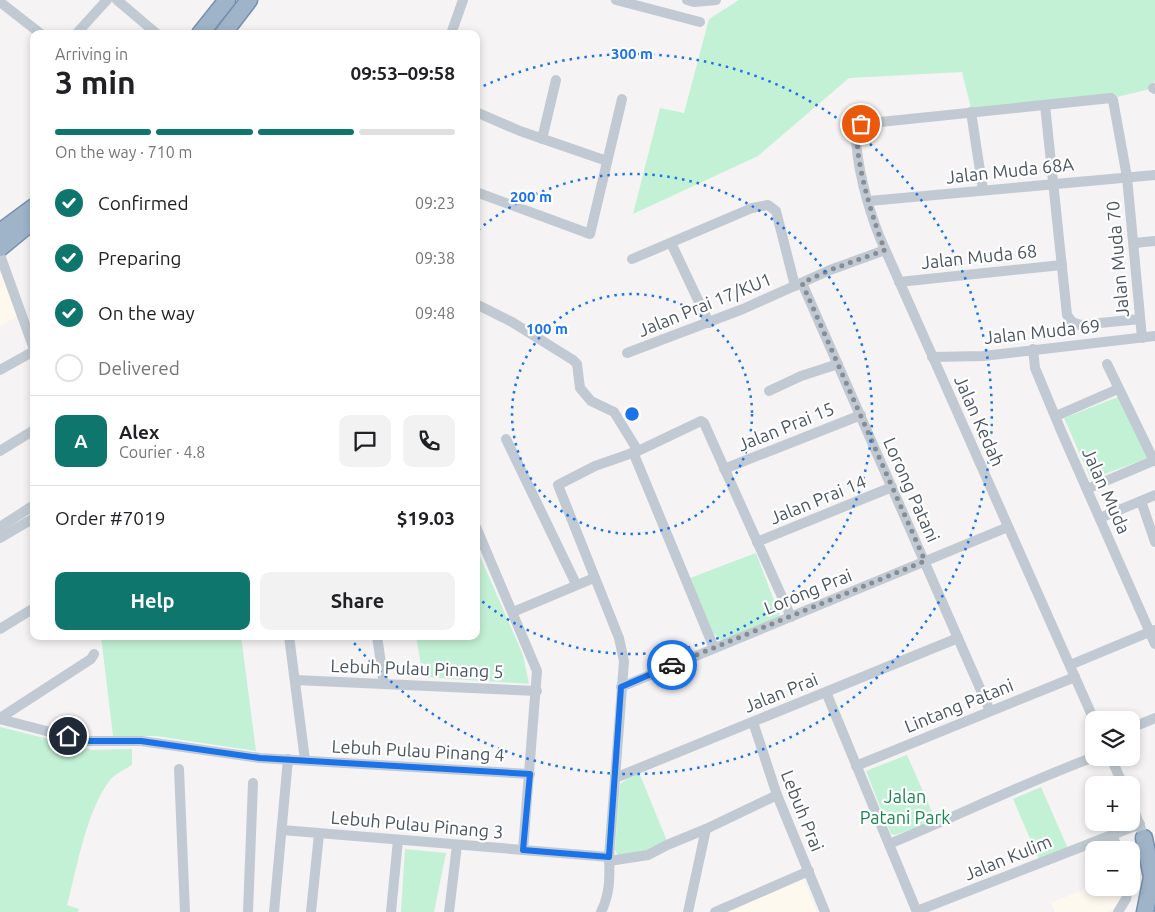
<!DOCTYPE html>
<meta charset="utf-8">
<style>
:root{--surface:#fff;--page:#f2f2f2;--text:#202124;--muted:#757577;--line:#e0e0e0;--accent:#0f766e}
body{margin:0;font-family:Ubuntu,sans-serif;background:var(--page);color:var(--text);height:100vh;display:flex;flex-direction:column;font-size:19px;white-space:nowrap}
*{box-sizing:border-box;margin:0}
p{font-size:16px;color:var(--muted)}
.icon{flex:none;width:28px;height:28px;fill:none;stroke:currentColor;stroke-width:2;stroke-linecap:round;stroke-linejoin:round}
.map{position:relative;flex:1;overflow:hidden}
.panel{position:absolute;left:30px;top:30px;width:450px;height:610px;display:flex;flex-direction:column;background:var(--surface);border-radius:10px;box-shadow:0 2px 8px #0003}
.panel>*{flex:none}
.fabs{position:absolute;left:1085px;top:711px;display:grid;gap:10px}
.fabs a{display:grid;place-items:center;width:55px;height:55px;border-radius:10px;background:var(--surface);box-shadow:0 2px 8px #0003;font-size:25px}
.pin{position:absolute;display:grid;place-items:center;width:42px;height:42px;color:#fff;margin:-21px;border:2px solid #fff;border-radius:50%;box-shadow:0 1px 5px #0007}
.courier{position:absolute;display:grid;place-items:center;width:50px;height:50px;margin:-25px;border:4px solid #1a73e8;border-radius:50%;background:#fff;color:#222;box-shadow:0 1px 6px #0007}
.overview em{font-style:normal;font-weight:600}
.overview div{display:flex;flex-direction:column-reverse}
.overview{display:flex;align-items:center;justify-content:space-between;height:85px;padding:0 25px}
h1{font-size:32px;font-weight:600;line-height:38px}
.bar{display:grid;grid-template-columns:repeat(4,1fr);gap:8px 5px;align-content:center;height:60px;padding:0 25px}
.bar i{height:6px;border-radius:4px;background:var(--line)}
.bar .current{background:var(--accent)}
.bar p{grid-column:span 4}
.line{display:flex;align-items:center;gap:12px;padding:0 25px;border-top:1px solid var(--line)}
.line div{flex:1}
.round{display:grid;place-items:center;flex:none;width:52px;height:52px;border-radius:10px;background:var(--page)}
ol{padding:0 25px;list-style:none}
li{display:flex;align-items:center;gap:15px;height:55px}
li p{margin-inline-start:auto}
li .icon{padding:5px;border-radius:50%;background:var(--accent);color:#fff;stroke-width:4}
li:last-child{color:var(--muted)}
li i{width:28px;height:28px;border:2px solid var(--line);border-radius:50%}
.cta{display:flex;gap:10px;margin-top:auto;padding:10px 25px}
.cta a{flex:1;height:58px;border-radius:10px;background:var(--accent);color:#fff;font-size:20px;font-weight:600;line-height:58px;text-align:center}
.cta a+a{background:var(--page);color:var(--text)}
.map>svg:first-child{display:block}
</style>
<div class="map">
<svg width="1155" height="912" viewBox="0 0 1155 912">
<rect width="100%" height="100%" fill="#f5f3f3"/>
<g fill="#fdf9ef">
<polygon points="2,272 18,316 0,326 0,274"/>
<polygon points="803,878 817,912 724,912"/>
<polygon points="1094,885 1094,888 1122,888 1124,893 1117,908 1108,912 1055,912 1051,903"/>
</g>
<g fill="#c3f1d5">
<polygon points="739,0 1155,0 1155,81 1150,89 1117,97 972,112 962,72 849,78 758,156 633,214 660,108 684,113 709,19"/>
<polygon points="1118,397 1148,458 1091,479 1064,418"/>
<polygon points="476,547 523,655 529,684 423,677 416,636 476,636"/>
<polygon points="756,553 780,616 722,641 713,633 690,578"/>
<polygon points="101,636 241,636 256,751 156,736 113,736"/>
<path d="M0,727L92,750L132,749V765C125,769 115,774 110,780C86,811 77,868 67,905L79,909L78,912H0Z"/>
<polygon points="907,755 936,821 895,835 891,834 866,771"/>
<polygon points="633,775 640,775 667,841 650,850 618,855 615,850 620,784"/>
<polygon points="1041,787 1069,851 1041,864 1013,799"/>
<polygon points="405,849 446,853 434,912 401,912"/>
</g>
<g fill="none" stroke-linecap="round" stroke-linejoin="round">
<defs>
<g id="trunk">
<polyline points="200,34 227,0"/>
<polyline points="223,34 249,0"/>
<polyline points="0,232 34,207"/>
<polyline points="0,248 34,220"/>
<polyline points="1144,838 1152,877 1145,912"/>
</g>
</defs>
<use href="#trunk" stroke="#7690ad" stroke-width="19"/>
<g stroke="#c1cad2" stroke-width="10">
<polyline points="117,0 157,34"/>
<polyline points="616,0 700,22"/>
<polyline points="687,0 694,2 716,0"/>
<polyline points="0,2 41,34"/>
<polyline points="76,34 107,0"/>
<polyline points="451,34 463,0"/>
<polyline points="1153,88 1155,89"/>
<polyline points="1045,105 1067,315 1072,322 1080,325 1140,319"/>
<polyline points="476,112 520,131 607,161"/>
<polyline points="971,112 983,190"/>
<polyline points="542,139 556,80"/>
<polyline points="476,192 590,234 622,99"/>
<polyline points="869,201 1155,175"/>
<polyline points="671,243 709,323"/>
<polyline points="1134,243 1155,241"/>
<polyline points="0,255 34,349"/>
<polyline points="632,259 752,208 768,205 776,211 795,286"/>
<polyline points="899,282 1062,265"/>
<polyline points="802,283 990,711"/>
<polyline points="476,304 512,322 573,360 577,364 580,388 591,401 614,412 638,451"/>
<polyline points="1033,349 1035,368 1062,433 1155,644"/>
<polyline points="627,353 743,309 830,270 885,250"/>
<polyline points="932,357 983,356 1155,336"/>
<polyline points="1107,364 1154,461"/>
<polyline points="0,370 34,351"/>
<polyline points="769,391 801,376 838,364"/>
<polyline points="1056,416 1118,389"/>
<polyline points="506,439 576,584"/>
<polyline points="0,451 34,430"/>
<polyline points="633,452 714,648"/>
<polyline points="724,469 861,415"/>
<polyline points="1087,489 1155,460"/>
<polyline points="1141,501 1155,542"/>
<polyline points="1100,518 1155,495"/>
<polyline points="0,527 34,505"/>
<polyline points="476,527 537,671 523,850"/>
<polyline points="0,538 34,518"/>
<polyline points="757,542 892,487"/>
<polyline points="513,612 594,578"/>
<polyline points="0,629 34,608"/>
<polyline points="289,636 305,760"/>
<polyline points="377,636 384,684"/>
<polyline points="1070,665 1154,630"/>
<polyline points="295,680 537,691"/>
<polyline points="621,687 1008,527"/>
<polyline points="826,692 917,912"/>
<polyline points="0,718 91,659 94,654"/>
<polyline points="0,719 85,741 141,741 260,758 530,774"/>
<path d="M1094,720L880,238C868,208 855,162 856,129L861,124L1111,98L1113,100L1127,177L1142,338"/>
<polyline points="753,722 777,795 825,912"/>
<polyline points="1131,728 1155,718"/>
<polyline points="1111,758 1123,785"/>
<polyline points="856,766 1075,677"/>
<polyline points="179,769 185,912"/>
<polyline points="615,778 958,638"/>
<polyline points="1131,802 1141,829"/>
<polyline points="282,830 609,857"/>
<polyline points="1112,834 1118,850"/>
<path d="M889,844C957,816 1024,783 1094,757"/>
<polyline points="609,861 648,855 667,845 706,829 777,795"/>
<polyline points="917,911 1140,824"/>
<polyline points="248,912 253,783"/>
<polyline points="274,912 288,759"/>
<polyline points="311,912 319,834"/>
<polyline points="391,912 398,840"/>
<polyline points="449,912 457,845"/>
<path d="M601,912C610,894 610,877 609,857L624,661L619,638L558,485L595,466L638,451L701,421L704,423L791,617"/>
<polyline points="688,912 706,829"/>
<polyline points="715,912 809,871"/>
<polyline points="1118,912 1126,899 1128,888"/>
</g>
<use href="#trunk" stroke="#9fb4c9" stroke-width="16"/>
</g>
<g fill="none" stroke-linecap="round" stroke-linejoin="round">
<path stroke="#868d94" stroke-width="5" stroke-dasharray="0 9" d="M672,665L925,561L802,283L830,270L885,250C876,230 847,140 861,124"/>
<polyline stroke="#1a73e8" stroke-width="6" points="68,736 85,741 141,741 260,758 530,774 523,850 609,857 621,687 672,665"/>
</g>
<g fill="none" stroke="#1a73e8" stroke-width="2.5" stroke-dasharray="2.5 5">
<circle cx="632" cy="414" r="120"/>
<path d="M478 230A240 240 0 1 1 478 598"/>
<path d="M477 89A360 360 0 1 1 350 638"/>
</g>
<g text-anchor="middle" stroke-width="4.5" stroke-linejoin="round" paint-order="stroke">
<g font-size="18" fill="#4a5661" stroke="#fff">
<text transform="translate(1010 171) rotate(-6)" y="6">Jalan Muda 68A</text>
<text transform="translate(979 257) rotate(-6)" y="6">Jalan Muda 68</text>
<text transform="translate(1118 259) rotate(-95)" y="6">Jalan Muda 70</text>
<text transform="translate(705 305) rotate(-22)" y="6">Jalan Prai 17/KU1</text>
<text transform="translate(1042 332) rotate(-6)" y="6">Jalan Muda 69</text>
<text transform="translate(979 421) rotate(66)" y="6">Jalan Kedah</text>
<text transform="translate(786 427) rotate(-22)" y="6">Jalan Prai 15</text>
<text transform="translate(911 490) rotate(66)" y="6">Lorong Patani</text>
<text transform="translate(1106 491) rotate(66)" y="6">Jalan Muda</text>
<text transform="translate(818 500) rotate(-22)" y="6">Jalan Prai 14</text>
<text transform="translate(808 592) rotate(-22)" y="6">Lorong Prai</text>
<text transform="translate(417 669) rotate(2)" y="6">Lebuh Pulau Pinang 5</text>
<text transform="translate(781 693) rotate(-22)" y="6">Jalan Prai</text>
<text transform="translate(959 706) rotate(-22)" y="6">Lintang Patani</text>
<text transform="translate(418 751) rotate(3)" y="6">Lebuh Pulau Pinang 4</text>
<text transform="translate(802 811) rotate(68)" y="6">Lebuh Prai</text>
<text transform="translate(417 825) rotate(5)" y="6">Lebuh Pulau Pinang 3</text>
<text transform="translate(1008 858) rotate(-22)" y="6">Jalan Kulim</text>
</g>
<g font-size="18" fill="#17864f" stroke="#fff">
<text x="905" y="803">Jalan<tspan x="905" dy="21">Patani Park</tspan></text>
</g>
</g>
<circle cx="632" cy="414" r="8" fill="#1a73e8" stroke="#fff" stroke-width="2.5"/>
<g font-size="15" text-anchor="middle" font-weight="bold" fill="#1a73e8" stroke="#fff" stroke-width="4.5" stroke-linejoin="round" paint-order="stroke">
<text x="632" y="59">300 m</text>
<text x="531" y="202">200 m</text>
<text x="547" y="334">100 m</text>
</g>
</svg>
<div class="fabs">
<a><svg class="icon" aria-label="layers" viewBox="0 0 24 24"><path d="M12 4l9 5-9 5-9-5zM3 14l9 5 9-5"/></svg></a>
<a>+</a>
<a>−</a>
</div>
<div class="pin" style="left:861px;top:124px;background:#ea580c"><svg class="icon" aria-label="bag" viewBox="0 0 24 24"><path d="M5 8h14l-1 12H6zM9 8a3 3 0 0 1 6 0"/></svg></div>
<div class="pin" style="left:68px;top:736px;background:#1f2937"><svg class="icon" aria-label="home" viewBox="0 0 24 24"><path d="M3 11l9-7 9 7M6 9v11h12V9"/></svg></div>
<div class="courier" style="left:672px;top:665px"><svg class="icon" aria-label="car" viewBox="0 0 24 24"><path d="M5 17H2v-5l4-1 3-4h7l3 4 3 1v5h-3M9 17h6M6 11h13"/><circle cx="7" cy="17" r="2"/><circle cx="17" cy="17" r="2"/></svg></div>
<section class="panel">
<div class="overview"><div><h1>3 min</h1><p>Arriving in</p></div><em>09:53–09:58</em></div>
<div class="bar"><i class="current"></i><i class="current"></i><i class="current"></i><i></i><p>On the way · 710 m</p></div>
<ol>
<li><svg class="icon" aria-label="check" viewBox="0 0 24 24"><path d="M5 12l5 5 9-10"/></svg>Confirmed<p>09:23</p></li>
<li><svg class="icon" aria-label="check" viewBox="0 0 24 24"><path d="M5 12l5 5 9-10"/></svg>Preparing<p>09:38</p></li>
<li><svg class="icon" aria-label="check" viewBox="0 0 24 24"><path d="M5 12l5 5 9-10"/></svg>On the way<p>09:48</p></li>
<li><i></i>Delivered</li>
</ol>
<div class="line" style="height:90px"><b class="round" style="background:var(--accent);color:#fff">A</b><div><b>Alex</b><p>Courier · 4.8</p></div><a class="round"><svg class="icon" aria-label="chat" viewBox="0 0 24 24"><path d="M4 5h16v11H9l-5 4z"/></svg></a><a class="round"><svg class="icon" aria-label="phone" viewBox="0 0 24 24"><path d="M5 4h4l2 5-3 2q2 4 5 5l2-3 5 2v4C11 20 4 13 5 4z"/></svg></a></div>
<div class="line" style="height:65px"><div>Order #7019</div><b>$19.03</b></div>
<div class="cta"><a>Help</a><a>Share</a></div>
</section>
</div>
